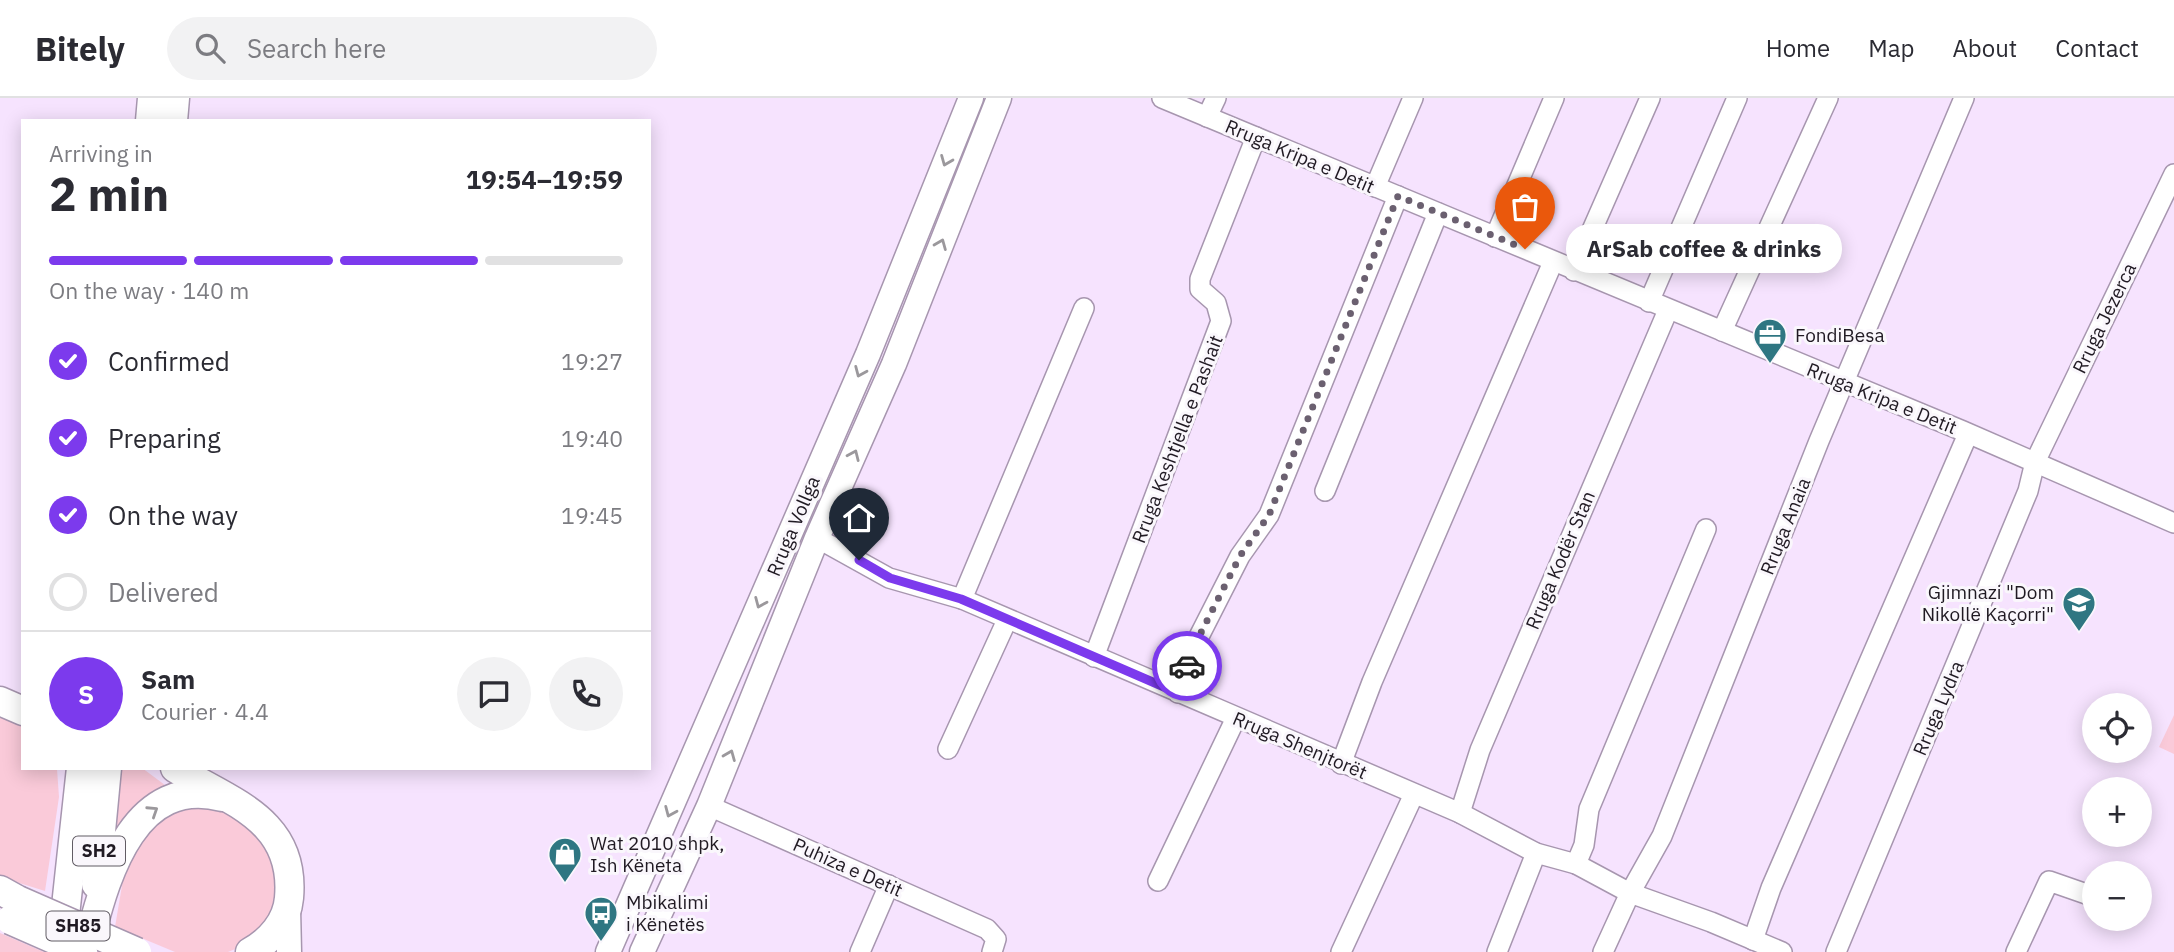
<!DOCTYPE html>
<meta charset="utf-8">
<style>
:root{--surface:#fff;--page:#f2f2f3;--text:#2b2b33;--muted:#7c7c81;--line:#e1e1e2;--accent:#7c3aed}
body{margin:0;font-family:"IBM Plex Sans",sans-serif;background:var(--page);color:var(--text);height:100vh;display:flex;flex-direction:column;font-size:26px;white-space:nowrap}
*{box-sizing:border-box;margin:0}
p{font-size:23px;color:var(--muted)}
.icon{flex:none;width:38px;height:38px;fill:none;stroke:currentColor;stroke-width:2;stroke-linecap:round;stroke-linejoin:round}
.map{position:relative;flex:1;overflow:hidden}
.details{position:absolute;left:21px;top:21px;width:630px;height:651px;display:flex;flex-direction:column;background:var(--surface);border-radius:0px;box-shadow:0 4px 18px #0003}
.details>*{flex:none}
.controls{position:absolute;left:2082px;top:595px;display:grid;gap:14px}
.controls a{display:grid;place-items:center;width:70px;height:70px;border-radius:50%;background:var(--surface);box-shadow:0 4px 18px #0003;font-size:35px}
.pin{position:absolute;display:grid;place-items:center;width:60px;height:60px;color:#fff;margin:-72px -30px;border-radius:50% 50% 50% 0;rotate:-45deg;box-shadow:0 0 7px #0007}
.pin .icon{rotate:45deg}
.courier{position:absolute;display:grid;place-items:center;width:70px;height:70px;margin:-35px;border:5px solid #7c3aed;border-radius:50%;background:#fff;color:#222;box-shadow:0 2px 9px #0007}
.bubble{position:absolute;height:49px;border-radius:24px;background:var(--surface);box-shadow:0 4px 18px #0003;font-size:23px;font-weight:700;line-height:49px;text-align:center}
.summary em{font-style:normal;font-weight:700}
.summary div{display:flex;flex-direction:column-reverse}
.summary{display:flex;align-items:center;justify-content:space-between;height:119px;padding:0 28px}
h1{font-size:46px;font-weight:700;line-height:52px}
.bar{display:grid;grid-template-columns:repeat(4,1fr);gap:10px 7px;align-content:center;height:84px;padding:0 28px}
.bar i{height:9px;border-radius:5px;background:var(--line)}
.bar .active{background:var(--accent)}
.bar p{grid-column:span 4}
.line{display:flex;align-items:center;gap:18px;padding:0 28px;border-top:2px solid var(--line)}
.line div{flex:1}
.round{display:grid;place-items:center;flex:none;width:74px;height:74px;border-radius:37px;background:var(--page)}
ol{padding:0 28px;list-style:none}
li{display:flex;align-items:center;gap:21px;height:77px}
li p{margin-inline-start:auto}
li .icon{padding:7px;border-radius:50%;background:var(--accent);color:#fff;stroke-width:4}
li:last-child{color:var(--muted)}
li i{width:38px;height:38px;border:4px solid var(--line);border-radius:50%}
header{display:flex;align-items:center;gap:42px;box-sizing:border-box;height:98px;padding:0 35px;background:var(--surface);border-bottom:2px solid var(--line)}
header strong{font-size:33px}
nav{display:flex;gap:38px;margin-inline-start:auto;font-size:24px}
.search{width:490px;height:63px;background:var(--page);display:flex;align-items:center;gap:18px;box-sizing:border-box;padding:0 24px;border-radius:38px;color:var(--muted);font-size:26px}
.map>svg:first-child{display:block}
</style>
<header>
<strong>Bitely</strong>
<div class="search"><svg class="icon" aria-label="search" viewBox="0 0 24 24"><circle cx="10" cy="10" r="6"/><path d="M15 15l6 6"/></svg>Search here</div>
<nav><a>Home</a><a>Map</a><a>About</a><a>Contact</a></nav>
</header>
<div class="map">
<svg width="2174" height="854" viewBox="0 0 2174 854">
<rect width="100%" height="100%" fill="#f6e3fe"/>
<g fill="#facad9">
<polygon points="0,616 23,625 23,670 57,671 59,699 45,793 0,779"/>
<polygon points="2174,617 2174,656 2159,649"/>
<polygon points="118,670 142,670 173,693 111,741"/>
<polygon points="173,708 230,709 276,760 276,804 270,817 262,830 240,849 228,854 175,854 115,829 127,758"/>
<polygon points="0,835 44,854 0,854"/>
</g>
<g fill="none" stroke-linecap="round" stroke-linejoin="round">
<defs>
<g id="minor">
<polyline points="1162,0 1963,333 2174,425"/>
<polyline points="1207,19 1216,0"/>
<polyline points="1375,89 1413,0"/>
<polyline points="1495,139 1554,0"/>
<polyline points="1574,173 1650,0"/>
<polyline points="1649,204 1737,0"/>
<polyline points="1722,233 1828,0"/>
<polyline points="1325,393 1438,115"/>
<polyline points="817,440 889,480 962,501 1460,715 1536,755 1576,766 1630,795 1711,824 1782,854"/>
<polyline points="962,501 1084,210"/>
<polyline points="1094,559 1221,223 1216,205 1200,191 1200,181 1256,39"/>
<polyline points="1178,595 1188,572 1186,564 1240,458 1269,417 1398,98"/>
<polyline points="948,651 1007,522"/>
<polyline points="1341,666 1372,584 1553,164"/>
<polyline points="709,708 987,831 996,841 992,854"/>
<polyline points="1460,715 1480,652 1668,212"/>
<polyline points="1576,766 1584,747 1589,711 1706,431"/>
<polyline points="1158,783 1234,624 1240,622"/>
<polyline points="1753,842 1771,790 1968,336"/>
<polyline points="860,854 889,787"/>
<polyline points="1341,854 1414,696"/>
<polyline points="1497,854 1536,755"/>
<polyline points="1603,854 1630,795 1662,738 1819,343 1964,0"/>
<polyline points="1836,854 2028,393 2035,364 2174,76"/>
<polyline points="2016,854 2049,783 2095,799"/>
</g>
<g id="major">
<polyline points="288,810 289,854"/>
<polyline points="608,854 868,256 971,0"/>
<polyline points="642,854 709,708 817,440 894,266 999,0"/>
</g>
<g id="highway">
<polyline points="150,23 152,0"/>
<polyline points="173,23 175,0"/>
<polyline points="0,603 23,613"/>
<path d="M175,670C230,704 296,721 289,800C287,824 270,843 250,854"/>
<polyline points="96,786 107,670"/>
<polyline points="0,792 18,802"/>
<path d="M91,836C107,774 136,677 222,699"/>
<polyline points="62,845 81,670"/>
</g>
</defs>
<use href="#minor" stroke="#a796af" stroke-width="22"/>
<use href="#major" stroke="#a796af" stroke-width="27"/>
<use href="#highway" stroke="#a796af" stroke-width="31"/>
<use href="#minor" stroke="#fff" stroke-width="19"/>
<use href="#major" stroke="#fff" stroke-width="24"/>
<use href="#highway" stroke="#fff" stroke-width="28"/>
<defs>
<g id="highway-bridge">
<polyline points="18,802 137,854"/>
<polyline points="10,822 83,854"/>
</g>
</defs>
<use href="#highway-bridge" stroke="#a796af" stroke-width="31" stroke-linecap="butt"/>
<use href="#highway-bridge" stroke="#fff" stroke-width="28"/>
</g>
<defs><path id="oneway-chevron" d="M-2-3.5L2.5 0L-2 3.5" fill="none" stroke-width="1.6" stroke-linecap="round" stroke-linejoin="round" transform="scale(1.75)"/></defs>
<g stroke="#9b989c">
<use href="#oneway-chevron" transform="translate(946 63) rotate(112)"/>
<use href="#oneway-chevron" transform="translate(941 146) rotate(-68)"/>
<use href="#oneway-chevron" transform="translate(860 274) rotate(113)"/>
<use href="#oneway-chevron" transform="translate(854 357) rotate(-66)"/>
<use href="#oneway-chevron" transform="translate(760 505) rotate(113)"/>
<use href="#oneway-chevron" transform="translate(730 657) rotate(-68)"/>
<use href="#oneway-chevron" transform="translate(153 713) rotate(-33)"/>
<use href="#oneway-chevron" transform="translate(670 714) rotate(113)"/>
</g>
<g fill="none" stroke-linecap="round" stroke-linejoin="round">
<polyline stroke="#6b6070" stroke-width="7" stroke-dasharray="0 12.6" points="1187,568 1186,564 1240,458 1269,417 1398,98 1525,151"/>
<polyline stroke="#7c3aed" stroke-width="9" points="859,462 890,480 961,501 1178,595 1187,568"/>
</g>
<defs>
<symbol id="office-pin" viewBox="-11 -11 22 30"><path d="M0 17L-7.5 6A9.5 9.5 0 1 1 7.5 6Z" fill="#2f7682" stroke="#faf7fc"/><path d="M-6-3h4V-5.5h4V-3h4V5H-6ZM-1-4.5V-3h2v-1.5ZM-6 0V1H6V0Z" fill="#fff"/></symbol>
<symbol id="school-pin" viewBox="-11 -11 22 30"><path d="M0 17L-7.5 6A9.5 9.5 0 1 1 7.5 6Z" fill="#2f7682" stroke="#faf7fc"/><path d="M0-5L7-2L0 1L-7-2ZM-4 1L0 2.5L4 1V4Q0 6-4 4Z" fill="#fff"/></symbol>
<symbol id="shop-pin" viewBox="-11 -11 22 30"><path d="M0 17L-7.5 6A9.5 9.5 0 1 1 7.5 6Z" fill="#2f7682" stroke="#faf7fc"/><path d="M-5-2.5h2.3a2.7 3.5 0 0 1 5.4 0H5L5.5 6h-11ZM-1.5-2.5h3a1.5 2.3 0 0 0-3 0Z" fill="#fff"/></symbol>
<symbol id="bus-pin" viewBox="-11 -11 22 30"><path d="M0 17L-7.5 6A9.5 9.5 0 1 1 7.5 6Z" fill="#2f7682" stroke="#faf7fc"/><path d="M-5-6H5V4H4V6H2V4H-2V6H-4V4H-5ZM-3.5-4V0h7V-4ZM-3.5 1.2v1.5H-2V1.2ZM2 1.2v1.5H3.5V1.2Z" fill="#fff"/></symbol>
</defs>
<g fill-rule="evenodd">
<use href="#office-pin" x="1751" y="218" width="38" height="52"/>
<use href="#school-pin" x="2060" y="486" width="38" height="52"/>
<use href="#shop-pin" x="546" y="737" width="38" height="52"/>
<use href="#bus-pin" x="582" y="796" width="38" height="52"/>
</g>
<g text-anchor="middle" stroke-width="6" stroke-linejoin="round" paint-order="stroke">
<g fill="#faf7fc" stroke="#615c64" stroke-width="2">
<rect x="73" y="738.5" width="52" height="29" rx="5"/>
<rect x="46.5" y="813.5" width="63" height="29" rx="5"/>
</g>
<g font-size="18" font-weight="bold" fill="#201a23">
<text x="99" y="759">SH2</text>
<text x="78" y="834">SH85</text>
</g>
<g font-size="19" fill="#201a23" stroke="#faf7fc">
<text transform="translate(1300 58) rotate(23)" y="7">Rruga Kripa e Detit</text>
<text transform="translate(2104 220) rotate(-64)" y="7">Rruga Jezerca</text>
<text transform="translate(1882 300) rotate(22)" y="7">Rruga Kripa e Detit</text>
<text transform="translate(1177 341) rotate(-69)" y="7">Rruga Keshtjella e Pashait</text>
<text transform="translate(793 428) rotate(-67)" y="7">Rruga Vollga</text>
<text transform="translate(1785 428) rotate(-68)" y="7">Rruga Anaia</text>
<text transform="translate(1560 462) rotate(-67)" y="7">Rruga Kodër Stan</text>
<text transform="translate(1938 610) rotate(-67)" y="7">Rruga Lydra</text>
<text transform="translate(1300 647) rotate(23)" y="7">Rruga Shenjtorët</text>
<text transform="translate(848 769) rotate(24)" y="7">Puhiza e Detit</text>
</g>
<g font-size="19" fill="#201a23" stroke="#faf7fc" text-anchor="start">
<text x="1795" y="244">FondiBesa</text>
<text x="2054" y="501" text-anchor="end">Gjimnazi "Dom<tspan x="2054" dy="22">Nikollë Kaçorri"</tspan></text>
<text x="590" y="752">Wat 2010 shpk,<tspan x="590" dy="22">Ish Këneta</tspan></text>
<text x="626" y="811">Mbikalimi<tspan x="626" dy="22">i Kënetës</tspan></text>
</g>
</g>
</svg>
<div class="controls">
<a><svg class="icon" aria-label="locate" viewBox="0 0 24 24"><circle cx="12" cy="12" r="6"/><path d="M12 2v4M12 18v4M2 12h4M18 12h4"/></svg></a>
<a>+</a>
<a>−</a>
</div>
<div class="pin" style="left:1525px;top:151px;background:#ea580c"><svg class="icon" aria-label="bag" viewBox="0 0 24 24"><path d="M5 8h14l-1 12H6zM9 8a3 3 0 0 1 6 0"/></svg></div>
<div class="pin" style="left:859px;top:462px;background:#1f2937"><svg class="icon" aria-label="home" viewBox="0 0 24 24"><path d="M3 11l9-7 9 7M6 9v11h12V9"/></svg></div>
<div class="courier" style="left:1187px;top:568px"><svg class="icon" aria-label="car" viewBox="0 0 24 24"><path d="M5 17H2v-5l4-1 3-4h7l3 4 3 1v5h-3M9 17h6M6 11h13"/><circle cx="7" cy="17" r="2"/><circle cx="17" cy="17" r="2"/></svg></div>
<div class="bubble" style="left:1566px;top:126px;width:276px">ArSab coffee &amp; drinks</div>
<section class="details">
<div class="summary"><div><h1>2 min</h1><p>Arriving in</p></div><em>19:54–19:59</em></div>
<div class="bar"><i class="active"></i><i class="active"></i><i class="active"></i><i></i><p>On the way · 140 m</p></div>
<ol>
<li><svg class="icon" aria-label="check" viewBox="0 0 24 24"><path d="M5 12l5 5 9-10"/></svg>Confirmed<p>19:27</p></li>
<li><svg class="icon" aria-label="check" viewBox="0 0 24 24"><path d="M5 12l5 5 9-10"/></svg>Preparing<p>19:40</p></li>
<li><svg class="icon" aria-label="check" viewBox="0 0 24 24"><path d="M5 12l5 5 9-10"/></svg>On the way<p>19:45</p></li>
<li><i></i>Delivered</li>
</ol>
<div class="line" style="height:126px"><b class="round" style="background:var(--accent);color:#fff">S</b><div><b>Sam</b><p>Courier · 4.4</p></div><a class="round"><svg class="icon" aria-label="chat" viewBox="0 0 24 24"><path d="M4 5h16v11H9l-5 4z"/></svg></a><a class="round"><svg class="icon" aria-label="phone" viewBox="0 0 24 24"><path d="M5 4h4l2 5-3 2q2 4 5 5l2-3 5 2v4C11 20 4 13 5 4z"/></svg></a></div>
</section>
</div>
